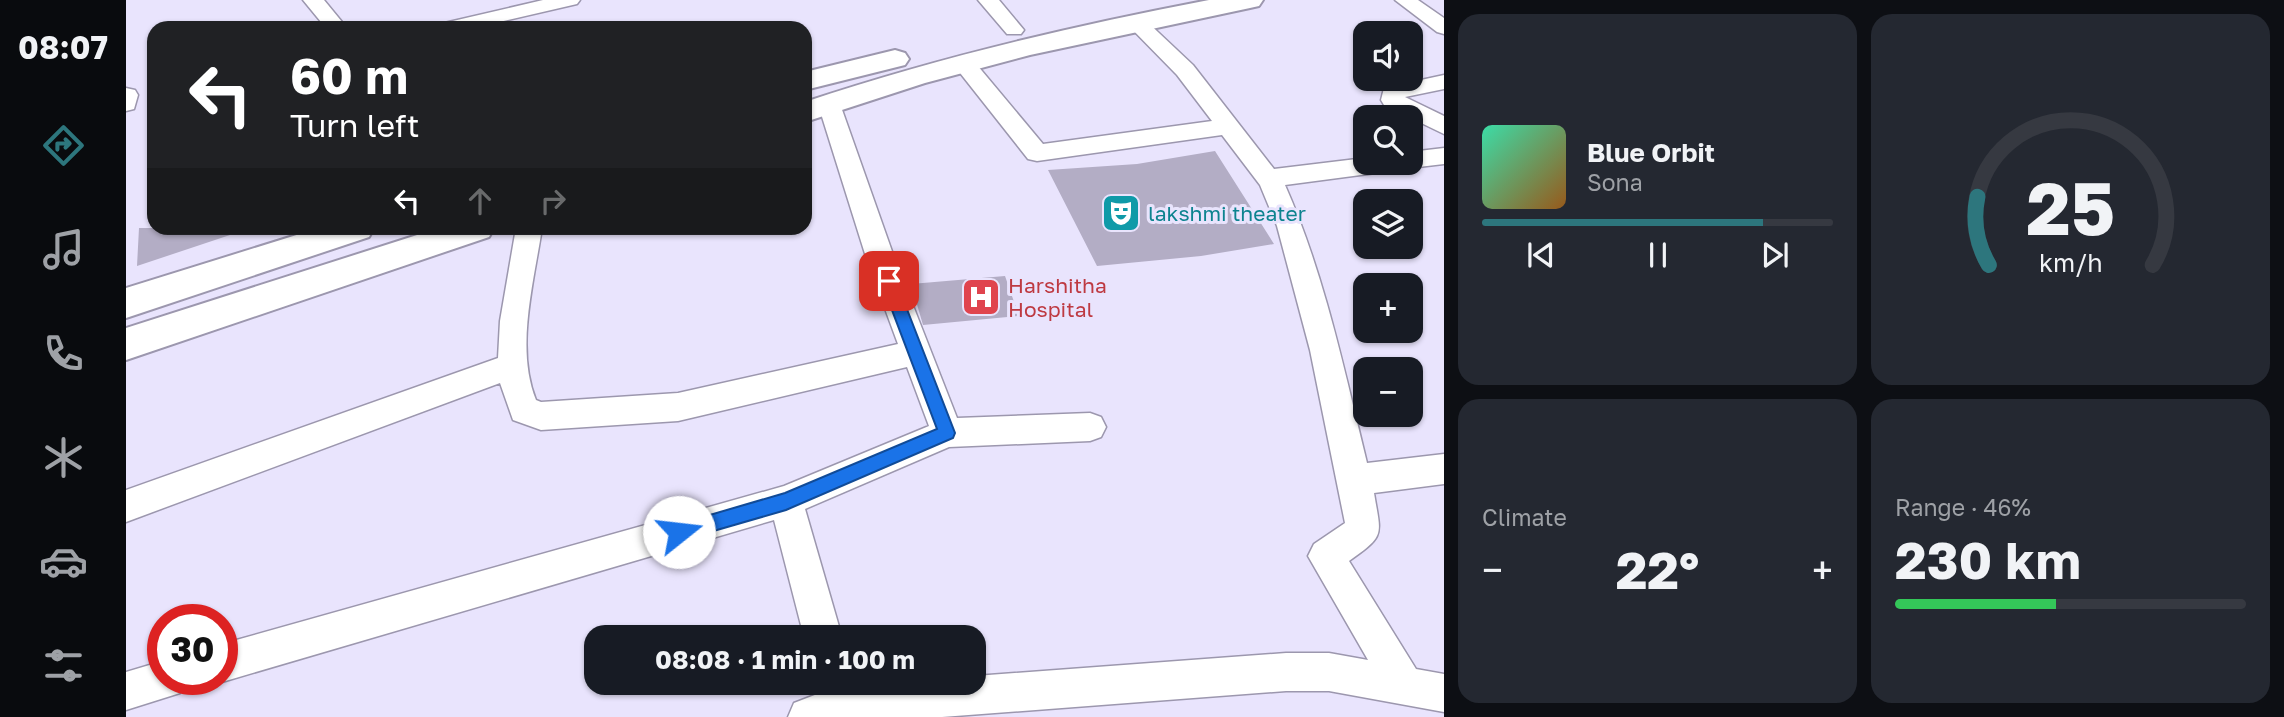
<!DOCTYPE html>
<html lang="en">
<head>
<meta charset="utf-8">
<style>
  body { margin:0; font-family:"Golos Text",sans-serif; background:#242831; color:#f1f3f6; height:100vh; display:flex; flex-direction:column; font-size:26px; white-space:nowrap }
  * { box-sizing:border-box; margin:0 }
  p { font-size:23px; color:#9ea1a6 }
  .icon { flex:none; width:38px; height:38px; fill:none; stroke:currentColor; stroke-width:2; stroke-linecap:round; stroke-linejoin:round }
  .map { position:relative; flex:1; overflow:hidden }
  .panel { display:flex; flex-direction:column; gap:14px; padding:14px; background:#0d0f14; width:840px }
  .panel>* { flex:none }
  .hud { position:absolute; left:21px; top:21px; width:665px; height:214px; border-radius:21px; box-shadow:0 2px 5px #0004; background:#202124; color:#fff; overflow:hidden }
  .buttons { position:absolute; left:1227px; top:21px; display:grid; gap:14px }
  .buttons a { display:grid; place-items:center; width:70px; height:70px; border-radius:14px; background:#171b24; box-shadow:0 2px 5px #0004; font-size:35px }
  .speed { position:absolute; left:21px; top:604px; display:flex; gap:14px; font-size:35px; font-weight:700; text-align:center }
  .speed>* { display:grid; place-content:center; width:91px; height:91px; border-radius:50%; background:#171b24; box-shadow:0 2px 5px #0004; line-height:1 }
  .speed .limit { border:10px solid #d22; background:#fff; color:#111 }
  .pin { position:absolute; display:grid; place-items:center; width:60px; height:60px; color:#fff; margin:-30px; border-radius:14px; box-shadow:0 4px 10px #0006 }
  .me { position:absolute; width:77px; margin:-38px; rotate:74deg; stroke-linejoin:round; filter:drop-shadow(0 0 5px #0008) }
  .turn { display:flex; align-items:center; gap:24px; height:147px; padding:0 28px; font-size:32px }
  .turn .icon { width:91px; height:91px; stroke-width:2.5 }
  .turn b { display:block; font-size:49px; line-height:60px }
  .lanes { display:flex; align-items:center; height:66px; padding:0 28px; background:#0003; justify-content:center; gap:35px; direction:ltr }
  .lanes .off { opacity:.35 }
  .big { font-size:52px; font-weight:700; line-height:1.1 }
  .panel .widget { flex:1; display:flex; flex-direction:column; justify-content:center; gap:10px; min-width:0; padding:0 24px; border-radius:21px; background:#242831 }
  .panel .dial { align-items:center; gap:0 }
  .dial svg { height:182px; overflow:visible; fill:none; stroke:#363941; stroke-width:7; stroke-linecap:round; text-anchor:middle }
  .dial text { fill:#f1f3f6; stroke:none }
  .song { display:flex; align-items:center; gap:21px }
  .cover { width:84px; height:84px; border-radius:10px; background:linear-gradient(135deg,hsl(160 70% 55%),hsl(30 70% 35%)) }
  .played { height:7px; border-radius:4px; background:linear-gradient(90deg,#2d767d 80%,#363941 80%) }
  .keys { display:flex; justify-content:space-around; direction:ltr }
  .heat { display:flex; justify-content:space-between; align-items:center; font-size:38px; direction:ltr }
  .charge { height:10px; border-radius:5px; background:linear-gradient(90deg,#34c759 46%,#363941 0) }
  .panel .tiles { flex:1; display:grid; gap:14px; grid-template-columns:repeat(2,1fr) }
  .trip { position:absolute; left:458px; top:625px; width:402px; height:70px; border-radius:21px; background:#171b24; box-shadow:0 2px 5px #0004; font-weight:700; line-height:70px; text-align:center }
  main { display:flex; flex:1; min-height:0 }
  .dock { display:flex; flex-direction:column; width:126px; justify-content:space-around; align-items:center; background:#090b0e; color:#9ea1a6 }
  .dock .icon { width:49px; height:49px }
  .dock .selected { color:#2d767d }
  .dock b { font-size:32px; color:#f1f3f6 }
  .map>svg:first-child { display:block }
</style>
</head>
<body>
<main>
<nav class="dock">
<b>08:07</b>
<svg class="icon selected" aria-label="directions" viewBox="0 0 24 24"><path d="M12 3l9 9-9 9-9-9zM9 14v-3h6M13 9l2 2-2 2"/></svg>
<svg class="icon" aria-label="music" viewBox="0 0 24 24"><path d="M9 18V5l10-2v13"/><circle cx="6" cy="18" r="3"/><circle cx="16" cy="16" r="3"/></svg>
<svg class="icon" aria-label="phone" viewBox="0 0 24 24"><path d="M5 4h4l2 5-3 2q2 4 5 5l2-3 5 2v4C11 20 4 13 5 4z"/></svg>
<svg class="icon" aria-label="climate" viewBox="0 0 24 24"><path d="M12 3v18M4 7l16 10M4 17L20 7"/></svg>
<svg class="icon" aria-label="car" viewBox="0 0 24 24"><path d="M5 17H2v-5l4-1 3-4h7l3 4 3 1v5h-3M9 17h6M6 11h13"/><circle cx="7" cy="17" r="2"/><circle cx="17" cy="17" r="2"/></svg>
<svg class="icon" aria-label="filters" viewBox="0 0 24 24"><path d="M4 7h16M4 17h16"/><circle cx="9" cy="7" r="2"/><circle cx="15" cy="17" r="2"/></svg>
</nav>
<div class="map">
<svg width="1318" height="717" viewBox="0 0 1318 717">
  <rect width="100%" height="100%" fill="#e9e4fd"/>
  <path fill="#b3adc5" d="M1089,151l59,93 -73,12 -104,10 -49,-96 89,-6z
    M13,228h100v4l-102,34z
    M879,276l14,40 -96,9 -12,-41z"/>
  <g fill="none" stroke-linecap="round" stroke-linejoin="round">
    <defs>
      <path id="minor" d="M177,0h21l23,28h-21z
        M417,0h37l-3,4 -103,24h-37l3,-4z
        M852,0h21l25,30 -3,4h-14z
        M1269,0h23l26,18v16l-7,-2z
        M1009,15l7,2 51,48 81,104 91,-11v5h45v-11l34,-4v16l-34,4 -9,-2 -10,5 -106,14c39,88 59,184 82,278l77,-9v30l-70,9c7,43 12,42 -25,68l67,108 28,5v38l-115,-21h-43l-344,26h-154l6,-14 26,-10 -3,-11h158v-6l311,-23h43l39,7 -60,-104 6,-12 31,-21 -35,-173 -33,-124 -17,-41 -38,-50 -185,26 -9,-2 -75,-95 3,-5h16l71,85 169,-23 -35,-46 -49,-50 -3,-4z
        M1318,75v14l-39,8 39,19v18l-60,-29 -3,-5 3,-12z
        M0,88l9,2 3,5 -4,14 -8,2z
        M703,97l8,2 3,5 54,153 63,161 133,-5 11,4 5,10 -5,10 -11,4 -141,6 -144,62 37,128h-38l-30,-117 -552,162 -7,-3h7v-35l562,-158 145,-60 -22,-59 -229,54 -137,9 -28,-10 -13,-37 -374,139v-32l372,-132 2,-37 16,-93h26c-8,54 -27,120 -6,172l5,2 137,-9 220,-49 -32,-87 -48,-153 3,-5z
        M37,661v18h22l-5,14 -54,17v-38z"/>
      <path id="major" d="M1083,0h54l-4,6 -9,2 -220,47 -105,28 -120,39v-20c132,-44 267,-76 404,-102z
        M769,50l10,3 4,6 -4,6 -100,25v-18z
        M193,228h55l-5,9 -243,81v-30z
        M313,228h55l-5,9 -363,123v-32z"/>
    </defs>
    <use href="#minor" stroke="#9c97ae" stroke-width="3"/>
    <use href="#major" stroke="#9c97ae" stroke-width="4"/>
    <use href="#minor" fill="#fff" fill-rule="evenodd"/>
    <use href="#major" fill="#fff" fill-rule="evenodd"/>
  </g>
  <path fill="#1a73e8" stroke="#114b97" stroke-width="2" d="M763,275l7,6 59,152 -2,5 -167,72 -107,31 -7,-2 -2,-7 2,-6 113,-33 152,-64 -56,-148z"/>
  <defs>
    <symbol id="theatre-square" viewBox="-11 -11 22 22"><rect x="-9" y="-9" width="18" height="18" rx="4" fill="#0f9aa8" stroke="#e9e4fd"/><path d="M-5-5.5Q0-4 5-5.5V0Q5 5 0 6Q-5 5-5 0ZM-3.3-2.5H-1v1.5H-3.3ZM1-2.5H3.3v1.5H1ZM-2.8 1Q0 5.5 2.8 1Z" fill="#fff"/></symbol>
    <symbol id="hospital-square" viewBox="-11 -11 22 22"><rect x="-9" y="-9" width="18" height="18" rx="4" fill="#e0444e" stroke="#e9e4fd"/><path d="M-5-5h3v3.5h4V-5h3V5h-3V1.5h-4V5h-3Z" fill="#fff"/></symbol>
  </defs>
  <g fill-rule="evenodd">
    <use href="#theatre-square" x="973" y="191" width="44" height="44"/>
    <use href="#hospital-square" x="833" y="275" width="44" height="44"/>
  </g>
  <g text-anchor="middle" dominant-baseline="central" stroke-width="6" stroke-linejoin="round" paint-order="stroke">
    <g font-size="21" fill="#0d838f" stroke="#e9e4fd" text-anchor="start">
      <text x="1022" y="213">lakshmi theater</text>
    </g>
    <g font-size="21" fill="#be3a42" stroke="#e9e4fd" text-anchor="start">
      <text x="882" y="285">Harshitha<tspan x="882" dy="24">Hospital</tspan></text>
    </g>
  </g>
</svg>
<div class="buttons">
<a><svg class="icon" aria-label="sound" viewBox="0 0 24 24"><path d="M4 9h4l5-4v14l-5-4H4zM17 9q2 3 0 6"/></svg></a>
<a><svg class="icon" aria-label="search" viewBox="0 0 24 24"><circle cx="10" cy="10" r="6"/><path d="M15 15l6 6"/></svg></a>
<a><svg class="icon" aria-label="layers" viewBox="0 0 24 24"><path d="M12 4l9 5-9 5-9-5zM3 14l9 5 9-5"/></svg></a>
<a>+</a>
<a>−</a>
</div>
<div class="speed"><div class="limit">30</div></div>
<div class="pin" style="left:763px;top:281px;background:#d93025"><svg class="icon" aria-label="arrive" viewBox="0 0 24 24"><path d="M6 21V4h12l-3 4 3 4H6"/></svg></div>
<svg class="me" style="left:553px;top:532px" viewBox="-20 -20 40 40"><circle r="19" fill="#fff"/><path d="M0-13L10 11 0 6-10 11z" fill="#1a73e8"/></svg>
<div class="trip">08:08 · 1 min · 100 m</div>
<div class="hud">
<div class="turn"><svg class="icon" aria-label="left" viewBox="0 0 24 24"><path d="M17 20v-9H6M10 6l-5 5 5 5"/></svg><div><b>60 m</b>Turn left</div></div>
<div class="lanes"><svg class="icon" aria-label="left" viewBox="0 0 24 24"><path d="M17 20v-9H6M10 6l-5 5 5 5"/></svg><svg class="icon off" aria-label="ahead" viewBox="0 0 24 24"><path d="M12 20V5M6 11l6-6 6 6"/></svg><svg class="icon off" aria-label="right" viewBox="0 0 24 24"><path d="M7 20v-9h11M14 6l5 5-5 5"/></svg></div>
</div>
</div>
<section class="panel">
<div class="tiles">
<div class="widget">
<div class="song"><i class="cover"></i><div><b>Blue Orbit</b><p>Sona</p></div></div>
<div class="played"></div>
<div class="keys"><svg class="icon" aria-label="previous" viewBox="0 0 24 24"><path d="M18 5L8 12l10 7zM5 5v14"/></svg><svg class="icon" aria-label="pause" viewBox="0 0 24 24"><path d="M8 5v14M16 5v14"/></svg><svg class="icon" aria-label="next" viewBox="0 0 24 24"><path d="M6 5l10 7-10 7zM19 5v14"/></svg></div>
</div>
<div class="widget dial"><svg viewBox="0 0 100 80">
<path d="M14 69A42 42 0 1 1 86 69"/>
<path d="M14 69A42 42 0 0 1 9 39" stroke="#2d767d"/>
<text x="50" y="56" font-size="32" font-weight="700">25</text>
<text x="50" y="72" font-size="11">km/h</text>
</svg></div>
<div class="widget"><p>Climate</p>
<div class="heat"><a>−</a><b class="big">22°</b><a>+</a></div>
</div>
<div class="widget"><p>Range · 46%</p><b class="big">230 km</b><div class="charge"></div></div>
</div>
</section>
</main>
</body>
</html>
